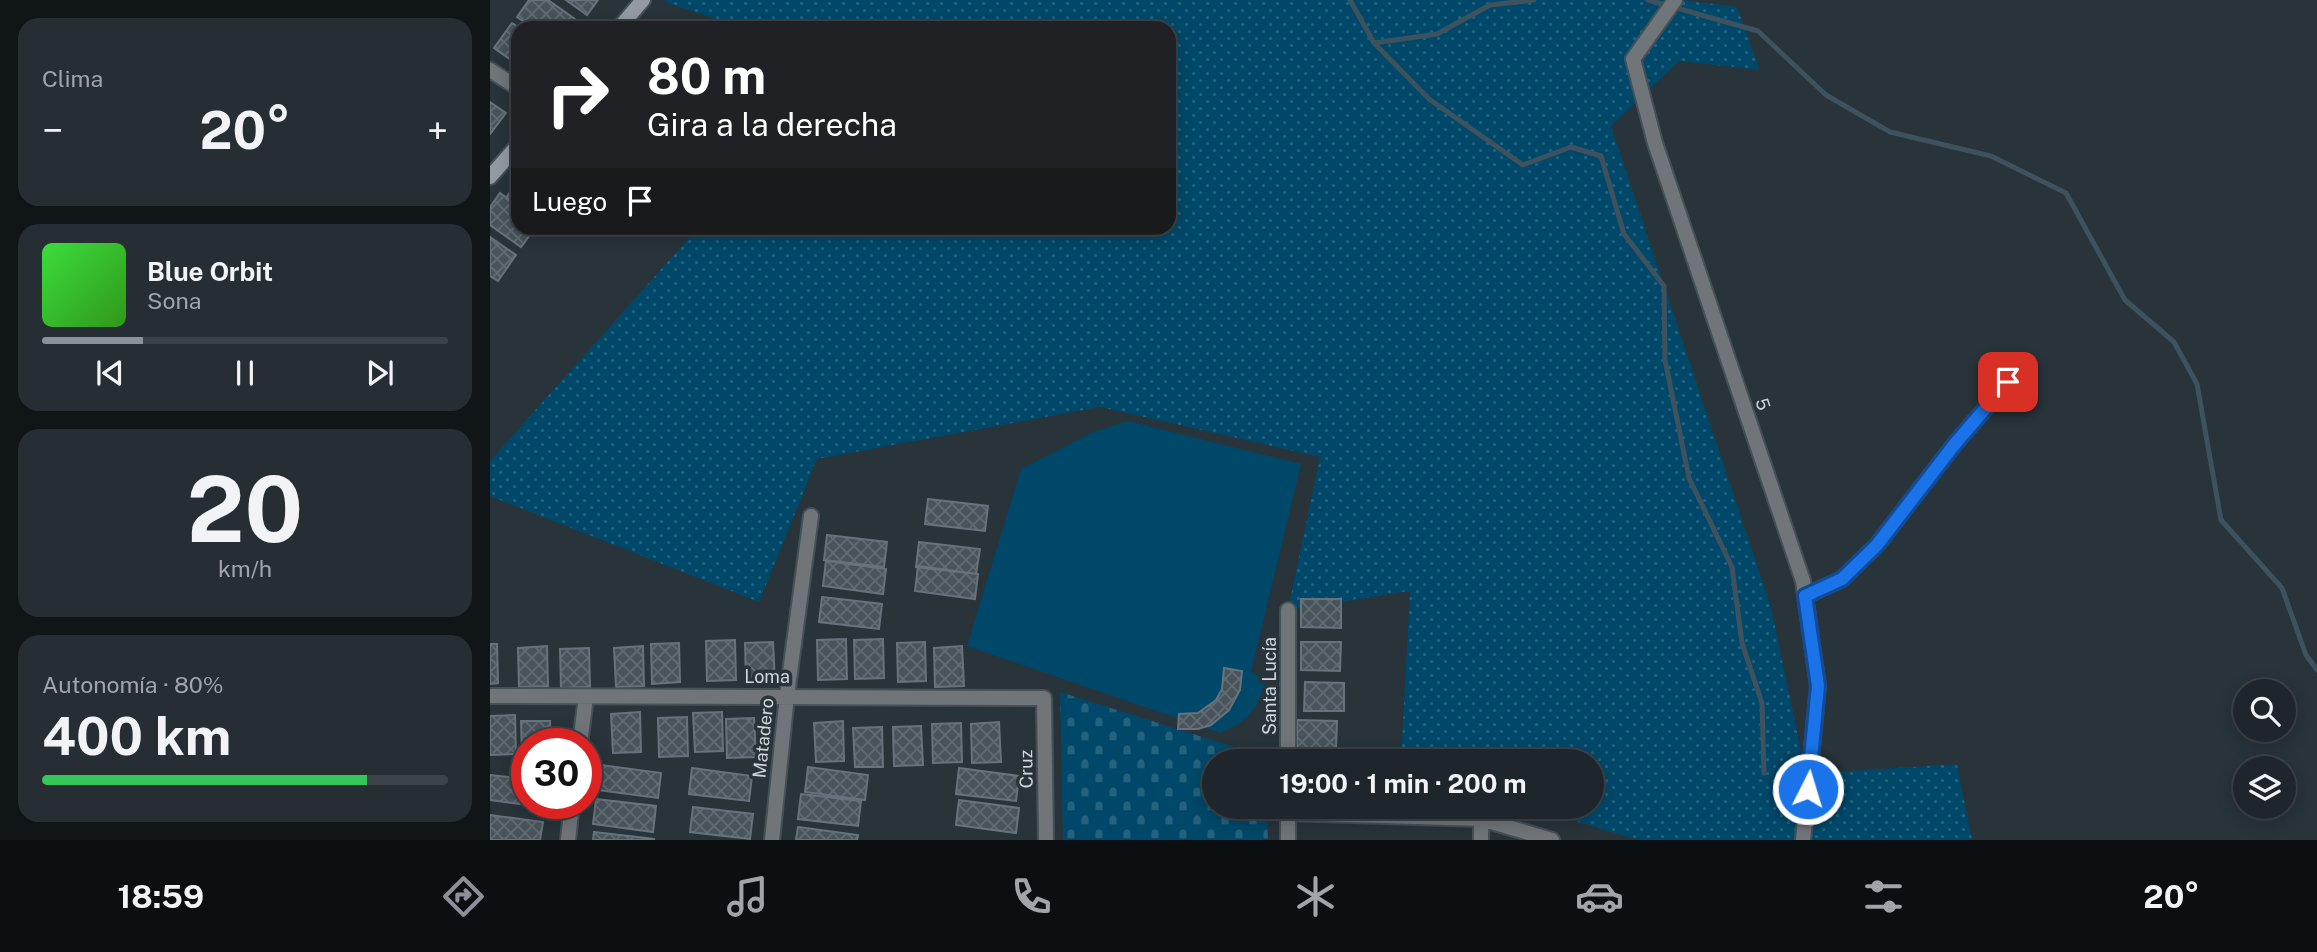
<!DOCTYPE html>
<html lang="es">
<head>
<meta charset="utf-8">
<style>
  body { margin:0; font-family:"Public Sans",sans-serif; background:#262e34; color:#f1f3f6; height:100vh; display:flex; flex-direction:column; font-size:26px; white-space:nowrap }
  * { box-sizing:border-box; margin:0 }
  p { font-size:23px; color:#a1a5a9 }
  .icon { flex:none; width:38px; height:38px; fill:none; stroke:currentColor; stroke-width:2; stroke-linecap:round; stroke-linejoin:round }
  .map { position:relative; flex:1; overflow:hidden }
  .panel { display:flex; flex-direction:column; gap:18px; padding:18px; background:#101518; width:490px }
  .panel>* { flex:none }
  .hud { position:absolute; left:21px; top:21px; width:665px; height:214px; border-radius:21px; box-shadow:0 4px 18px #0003,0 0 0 2px #3c4348; background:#202124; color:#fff; overflow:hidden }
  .controls { position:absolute; left:1743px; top:679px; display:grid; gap:14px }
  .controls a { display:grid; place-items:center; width:63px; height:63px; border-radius:50%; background:#1e262c; box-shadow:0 4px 18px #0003,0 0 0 2px #3c4348; font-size:35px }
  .speed { position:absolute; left:21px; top:728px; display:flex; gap:14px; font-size:35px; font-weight:700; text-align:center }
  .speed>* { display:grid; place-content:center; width:91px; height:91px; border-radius:50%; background:#1e262c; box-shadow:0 4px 18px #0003,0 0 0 2px #3c4348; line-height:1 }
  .speed .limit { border:10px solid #d22; background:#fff; color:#111 }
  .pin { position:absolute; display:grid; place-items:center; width:60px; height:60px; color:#fff; margin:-30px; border-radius:14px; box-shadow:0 4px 10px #0006 }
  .me { position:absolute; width:77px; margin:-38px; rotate:5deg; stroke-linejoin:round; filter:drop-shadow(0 0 5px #0008) }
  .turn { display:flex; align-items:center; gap:24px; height:147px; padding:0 21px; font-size:32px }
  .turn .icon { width:91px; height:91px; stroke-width:2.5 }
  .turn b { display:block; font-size:49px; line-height:60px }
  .then { display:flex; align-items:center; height:66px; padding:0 21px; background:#0003; gap:14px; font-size:26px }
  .big { font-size:52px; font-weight:700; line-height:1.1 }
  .panel .widget { flex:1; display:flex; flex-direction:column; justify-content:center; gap:10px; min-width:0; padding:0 24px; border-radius:21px; background:#262e34 }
  .panel .dial { align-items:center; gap:0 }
  .dial b { font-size:91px; line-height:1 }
  .song { display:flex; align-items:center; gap:21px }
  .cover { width:84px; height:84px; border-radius:10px; background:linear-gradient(135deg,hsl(120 70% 55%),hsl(110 70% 35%)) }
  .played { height:7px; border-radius:4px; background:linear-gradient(90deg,#8c9099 25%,#3c4348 25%) }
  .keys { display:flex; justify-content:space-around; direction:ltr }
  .heat { display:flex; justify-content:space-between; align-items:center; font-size:38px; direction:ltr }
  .charge { height:10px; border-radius:5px; background:linear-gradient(90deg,#34c759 80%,#3c4348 0) }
  .trip { position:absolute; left:712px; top:749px; width:402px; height:70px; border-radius:35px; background:#1e262c; box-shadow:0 4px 18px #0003,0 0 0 2px #3c4348; font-weight:700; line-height:70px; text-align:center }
  .dock { display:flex; height:112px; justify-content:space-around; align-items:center; background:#0c0f12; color:#a1a5a9 }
  .dock .icon { width:49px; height:49px }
  .dock .selected { color:#8c9099 }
  .dock b { font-size:32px; color:#f1f3f6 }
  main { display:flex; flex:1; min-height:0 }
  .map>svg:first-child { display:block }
</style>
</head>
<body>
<main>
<section class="panel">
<div class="widget"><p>Clima</p>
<div class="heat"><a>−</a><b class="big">20°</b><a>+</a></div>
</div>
<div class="widget">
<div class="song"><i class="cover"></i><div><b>Blue Orbit</b><p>Sona</p></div></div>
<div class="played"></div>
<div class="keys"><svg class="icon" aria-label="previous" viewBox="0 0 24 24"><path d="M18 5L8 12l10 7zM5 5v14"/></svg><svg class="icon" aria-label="pause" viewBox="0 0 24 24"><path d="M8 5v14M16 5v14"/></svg><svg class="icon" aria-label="next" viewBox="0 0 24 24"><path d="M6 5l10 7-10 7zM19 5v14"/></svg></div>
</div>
<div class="widget dial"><b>20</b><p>km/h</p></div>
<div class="widget"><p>Autonomía · 80%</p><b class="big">400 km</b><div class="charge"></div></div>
</section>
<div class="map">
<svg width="1827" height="840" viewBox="0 0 1827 840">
  <defs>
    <pattern id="grass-dots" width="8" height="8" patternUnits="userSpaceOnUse" patternTransform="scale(1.75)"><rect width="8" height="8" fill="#004869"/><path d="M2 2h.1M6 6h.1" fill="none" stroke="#24627e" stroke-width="1.8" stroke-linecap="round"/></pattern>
    <pattern id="cemetery-stones" width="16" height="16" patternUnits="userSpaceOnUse" patternTransform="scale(1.75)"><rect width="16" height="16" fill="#004869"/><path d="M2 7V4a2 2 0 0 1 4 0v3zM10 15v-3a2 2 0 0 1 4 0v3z" fill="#24627e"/></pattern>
    <pattern id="building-cross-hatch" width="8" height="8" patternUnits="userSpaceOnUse" patternTransform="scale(1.75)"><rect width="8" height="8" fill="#48535b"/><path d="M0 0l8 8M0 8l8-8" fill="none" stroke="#616b72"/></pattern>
  </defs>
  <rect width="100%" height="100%" fill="#28333a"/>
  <path fill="url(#grass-dots)" d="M176,0h1018l53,7 23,63 -81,-9 -68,65 160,481 35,167 151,-10 15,76h-334l-76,-23 -81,2 -29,-12h140v-46h-191l9,-170 -122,19 32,-153 -220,-50 -283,52 -58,143 -269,-106v-35l208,-233h471v-200h-425l-80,-26z"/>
  <path fill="url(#cemetery-stones)" d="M570,692l206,65v4h-52v46h53l1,33h-205z"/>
  <path fill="#004869" d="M638,421l173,43 -50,208 16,8c-13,32 -15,39 -47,53l-253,-87 54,-177 70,-36z"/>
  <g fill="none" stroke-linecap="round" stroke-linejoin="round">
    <path stroke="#3e525e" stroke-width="5" d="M860,0l24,43 55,56 94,66 48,-18 30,9 23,78 40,52 1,74 24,118 43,89 10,76 20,60 2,70
      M1158,0l110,31 68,64 64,37 101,24 75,37 59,107 49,42 23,42 24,136 61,68 24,67 11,15
      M884,43l63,-9 53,-29 44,-5"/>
  </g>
  <path fill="url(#building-cross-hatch)" stroke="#67737c" stroke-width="2" d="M39,0h19l27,19 -6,9h-36l-16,-11z
    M76,0h32l-11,15z
    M22,23l8,5 -2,37 -24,-17z
    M0,102l16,11 -16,21z
    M28,181v26l-12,-9z
    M10,193l18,13v22h17l-14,19 -31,-22v-18z
    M0,237l26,18 -18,26 -8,-5z
    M438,499l60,7 -3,25 -60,-7z
    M337,535l60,7 -3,25 -60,-7z
    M429,542l61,7 -4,25 -60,-7z
    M336,561l60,8 -3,25 -60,-8z
    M428,566l60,8 -3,25 -60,-8z
    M332,597l60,7 -3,25 -60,-7z
    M811,599h40v29l-40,-1z
    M356,639l1,40 -29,1 -1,-40z
    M393,639l1,39 -29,1 -1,-39z
    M245,640l1,40 -29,1 -1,-40z
    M283,642l2,39 -29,2 -1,-40z
    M435,642l1,39 -28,1 -1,-39z
    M811,642h40l-1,29 -39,-1z
    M189,643l1,39 -28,2 -1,-40z
    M0,644h7l1,39 -8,1z
    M57,646l1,40 -29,1 -1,-39z
    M153,646l1,40 -28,1 -2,-39z
    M472,646l2,40 -29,1 -1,-39z
    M99,648l1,39 -29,1 -1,-39z
    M734,668l18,3 -2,19 -11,20 -18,15 -13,4h-20l1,-15 19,-1 18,-13 6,-11z
    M815,682l39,1v28h-40z
    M150,712l1,40 -28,1 -2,-39z
    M232,712l1,39 -28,1 -2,-39z
    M25,715l1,39 -26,1v-39z
    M197,717l1,39 -29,1 -1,-39z
    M264,718l2,39 -29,1 -1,-39z
    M807,720l40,1 -1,28h-39z
    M31,721h29l1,23h-24v17h-5z
    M353,721l1,40 -28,1 -2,-39z
    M509,722l2,40 -29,1 -1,-39z
    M471,723l1,39 -29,1 -1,-39z
    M431,726l2,39 -29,1 -1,-39z
    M392,727l1,40h-28l-2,-39z
    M111,765l60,8 -3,25 -61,-8z
    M318,767l60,8 -3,25 -60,-8z
    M202,768l60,8 -3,25 -60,-7z
    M469,768l60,8 -3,25 -60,-7z
    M0,775l37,4v24h17l-1,4 -53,-7z
    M311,794l60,7 -3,25 -60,-7z
    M106,799l60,7 -3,26 -60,-8z
    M469,800l60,8 -3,25 -60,-8z
    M203,807l60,7 -3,25 -60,-7z
    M0,815l53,7 -3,18h-50z
    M308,827l60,8 -1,5h-61z
    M104,832l60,7v1h-61z"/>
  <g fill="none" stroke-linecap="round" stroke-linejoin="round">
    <defs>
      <path id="street" d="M1185,0l-42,59 22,84 148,438 15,105 -15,154
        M0,70l28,18
        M1315,596l37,-17 35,-34 77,-100 54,-63
        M798,610v151
        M0,696l554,2 2,142
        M90,744l6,-47
        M798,807v33
        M798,813l193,6 71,21
        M78,840l4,-37
        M282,840l15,-145 24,-179
        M991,840v-21"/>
      <path id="secondary" d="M129,28l24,-28
        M0,177l28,-32"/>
    </defs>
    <use href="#street" stroke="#465057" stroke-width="18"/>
    <use href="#secondary" stroke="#465057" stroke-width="18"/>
    <use href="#street" stroke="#707579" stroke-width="14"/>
    <use href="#secondary" stroke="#939ba1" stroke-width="14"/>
  </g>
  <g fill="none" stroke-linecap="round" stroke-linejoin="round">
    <defs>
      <path id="route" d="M1318,789l10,-103 -13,-90 37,-17 35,-34 77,-100 54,-63"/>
    </defs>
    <use href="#route" stroke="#114b97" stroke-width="18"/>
    <use href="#route" stroke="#1a73e8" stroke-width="12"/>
  </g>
  <g text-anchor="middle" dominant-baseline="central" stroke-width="7" stroke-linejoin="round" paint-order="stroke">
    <g font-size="18" fill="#d0d6db" stroke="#28333a">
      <text transform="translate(1273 404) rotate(71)">5</text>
      <text x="277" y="676">Loma</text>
      <text transform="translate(779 686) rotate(-90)">Santa Lucía</text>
      <text transform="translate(273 738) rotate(-84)">Matadero</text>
      <text transform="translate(536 769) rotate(-91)">Cruz</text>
    </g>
  </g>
</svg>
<div class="controls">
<a><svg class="icon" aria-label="search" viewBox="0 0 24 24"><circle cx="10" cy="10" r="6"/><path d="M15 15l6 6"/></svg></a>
<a><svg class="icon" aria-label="layers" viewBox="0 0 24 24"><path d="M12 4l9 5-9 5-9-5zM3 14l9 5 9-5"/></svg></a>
</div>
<div class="speed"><div class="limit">30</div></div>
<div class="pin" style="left:1518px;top:382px;background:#d93025"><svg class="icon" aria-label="arrive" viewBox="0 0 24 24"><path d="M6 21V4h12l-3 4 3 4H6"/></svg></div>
<svg class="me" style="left:1318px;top:789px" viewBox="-20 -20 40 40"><circle r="17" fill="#1a73e8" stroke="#fff" stroke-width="3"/><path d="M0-11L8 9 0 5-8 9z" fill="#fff"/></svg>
<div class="trip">19:00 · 1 min · 200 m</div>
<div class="hud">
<div class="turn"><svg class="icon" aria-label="right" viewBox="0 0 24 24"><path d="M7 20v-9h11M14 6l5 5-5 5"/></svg><div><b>80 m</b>Gira a la derecha</div></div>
<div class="then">Luego<svg class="icon" aria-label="arrive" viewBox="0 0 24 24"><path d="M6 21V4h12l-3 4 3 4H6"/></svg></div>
</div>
</div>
</main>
<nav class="dock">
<b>18:59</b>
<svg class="icon selected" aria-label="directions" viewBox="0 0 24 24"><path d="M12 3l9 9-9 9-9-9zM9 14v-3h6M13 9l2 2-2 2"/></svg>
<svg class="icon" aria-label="music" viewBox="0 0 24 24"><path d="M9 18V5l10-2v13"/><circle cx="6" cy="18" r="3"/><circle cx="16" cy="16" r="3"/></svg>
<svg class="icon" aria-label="phone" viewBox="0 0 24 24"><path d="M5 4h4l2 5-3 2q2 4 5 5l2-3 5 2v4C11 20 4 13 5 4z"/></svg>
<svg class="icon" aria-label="climate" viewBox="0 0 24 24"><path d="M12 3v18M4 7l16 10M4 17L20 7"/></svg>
<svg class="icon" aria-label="car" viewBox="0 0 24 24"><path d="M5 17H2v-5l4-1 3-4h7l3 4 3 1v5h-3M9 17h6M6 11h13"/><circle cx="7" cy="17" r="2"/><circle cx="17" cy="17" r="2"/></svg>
<svg class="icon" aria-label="filters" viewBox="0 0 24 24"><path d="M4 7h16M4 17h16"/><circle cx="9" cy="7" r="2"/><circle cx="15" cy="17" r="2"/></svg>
<b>20°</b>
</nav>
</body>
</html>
